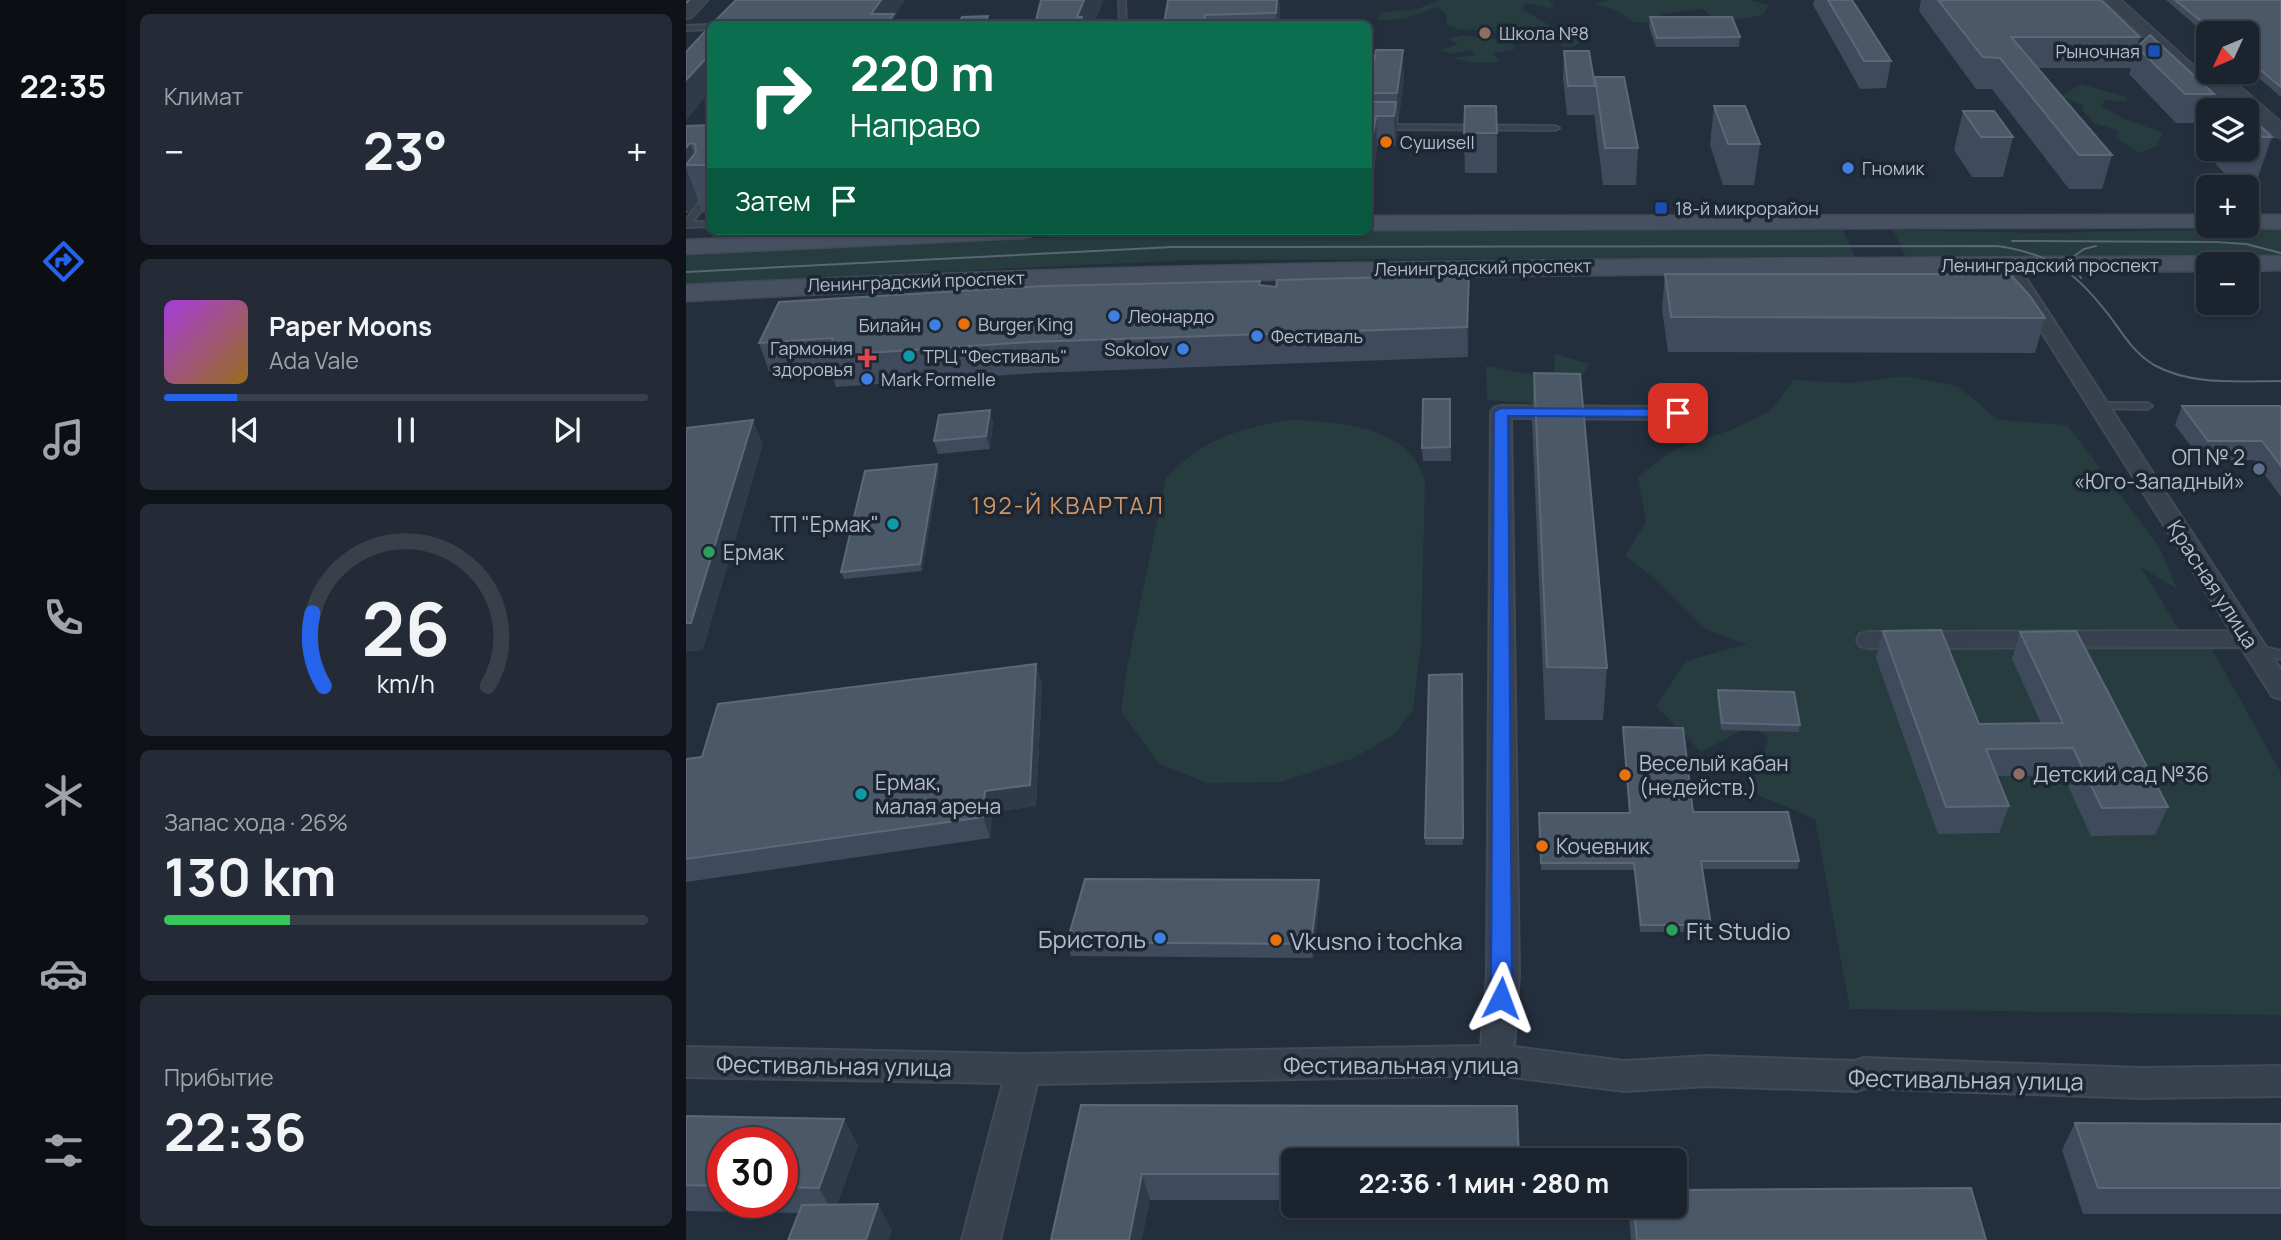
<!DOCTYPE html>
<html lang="ru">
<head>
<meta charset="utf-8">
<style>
  body { margin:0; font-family:Manrope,sans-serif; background:#242b36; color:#f1f3f6; height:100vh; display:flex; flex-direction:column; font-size:26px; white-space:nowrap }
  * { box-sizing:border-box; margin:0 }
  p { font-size:23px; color:#a0a4aa }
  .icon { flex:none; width:38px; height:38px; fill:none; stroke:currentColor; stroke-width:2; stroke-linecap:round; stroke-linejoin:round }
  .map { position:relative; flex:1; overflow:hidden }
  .drawer { display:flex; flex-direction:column; gap:14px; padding:14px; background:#0f1319; width:560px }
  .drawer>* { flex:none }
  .hud { position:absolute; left:21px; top:21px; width:665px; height:214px; border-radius:10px; box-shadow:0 2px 5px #0004,0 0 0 2px #39404a; background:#0b6e4f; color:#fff; overflow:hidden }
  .needle { width:46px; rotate:226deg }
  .fabs { position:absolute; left:1510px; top:21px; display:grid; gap:14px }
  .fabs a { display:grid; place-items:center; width:63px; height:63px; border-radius:10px; background:#1b232e; box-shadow:0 2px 5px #0004,0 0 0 2px #39404a; font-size:35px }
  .speed { position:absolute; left:21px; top:1127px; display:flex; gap:14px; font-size:35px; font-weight:700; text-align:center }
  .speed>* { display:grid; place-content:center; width:91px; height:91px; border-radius:50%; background:#1b232e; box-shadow:0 2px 5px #0004,0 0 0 2px #39404a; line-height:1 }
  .speed .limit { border:10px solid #d22; background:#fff; color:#111 }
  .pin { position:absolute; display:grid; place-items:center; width:60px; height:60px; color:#fff; margin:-30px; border-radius:14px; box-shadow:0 4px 10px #0006 }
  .me { position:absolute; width:77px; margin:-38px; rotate:3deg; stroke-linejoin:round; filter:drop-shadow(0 0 5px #0008) }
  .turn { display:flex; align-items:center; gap:24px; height:147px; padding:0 28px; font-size:32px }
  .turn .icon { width:91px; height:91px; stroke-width:2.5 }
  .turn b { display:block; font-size:49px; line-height:60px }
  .then { display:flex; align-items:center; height:66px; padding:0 28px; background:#0003; gap:14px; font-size:26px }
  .big { font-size:52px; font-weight:700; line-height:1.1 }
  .drawer .card { flex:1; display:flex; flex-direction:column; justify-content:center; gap:10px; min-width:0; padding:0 24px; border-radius:10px; background:#242b36 }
  .drawer .dial { align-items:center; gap:0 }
  .dial svg { height:182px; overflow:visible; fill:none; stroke:#39404a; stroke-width:7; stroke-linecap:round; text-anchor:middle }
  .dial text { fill:#f1f3f6; stroke:none }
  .song { display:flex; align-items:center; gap:21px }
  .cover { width:84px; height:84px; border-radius:10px; background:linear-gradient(135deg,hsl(280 70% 55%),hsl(40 70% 35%)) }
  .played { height:7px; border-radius:4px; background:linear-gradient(90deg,#2563eb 15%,#39404a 15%) }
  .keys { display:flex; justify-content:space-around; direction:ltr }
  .heat { display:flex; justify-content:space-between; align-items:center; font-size:38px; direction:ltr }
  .charge { height:10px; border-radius:5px; background:linear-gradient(90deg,#34c759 26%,#39404a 0) }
  .trip { position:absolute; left:595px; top:1148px; width:406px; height:70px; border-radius:10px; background:#1b232e; box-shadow:0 2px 5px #0004,0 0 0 2px #39404a; font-weight:700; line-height:70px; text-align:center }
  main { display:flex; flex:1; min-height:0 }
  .menu { display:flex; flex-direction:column; width:126px; justify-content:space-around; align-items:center; background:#0b0e12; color:#a0a4aa }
  .menu .icon { width:49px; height:49px }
  .menu .on { color:#2563eb }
  .menu b { font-size:32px; color:#f1f3f6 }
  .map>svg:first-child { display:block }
</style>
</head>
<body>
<main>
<nav class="menu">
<b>22:35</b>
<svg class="icon on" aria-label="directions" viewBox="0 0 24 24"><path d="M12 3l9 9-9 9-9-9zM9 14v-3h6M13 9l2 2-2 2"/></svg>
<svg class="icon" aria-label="music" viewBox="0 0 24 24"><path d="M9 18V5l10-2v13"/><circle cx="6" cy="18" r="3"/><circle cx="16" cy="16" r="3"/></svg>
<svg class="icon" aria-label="phone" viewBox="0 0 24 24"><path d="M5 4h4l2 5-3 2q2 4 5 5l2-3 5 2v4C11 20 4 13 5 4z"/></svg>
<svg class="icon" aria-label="climate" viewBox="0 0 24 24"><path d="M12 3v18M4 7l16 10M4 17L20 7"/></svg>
<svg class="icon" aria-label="car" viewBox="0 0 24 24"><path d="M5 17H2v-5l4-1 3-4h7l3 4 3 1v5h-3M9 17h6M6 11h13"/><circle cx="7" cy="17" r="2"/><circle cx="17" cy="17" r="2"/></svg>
<svg class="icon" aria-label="filters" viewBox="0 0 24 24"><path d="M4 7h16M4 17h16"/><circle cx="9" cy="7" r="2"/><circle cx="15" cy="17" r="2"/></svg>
</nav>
<section class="drawer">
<div class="card"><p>Климат</p>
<div class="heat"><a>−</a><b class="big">23°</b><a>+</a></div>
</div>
<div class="card">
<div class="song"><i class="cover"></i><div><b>Paper Moons</b><p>Ada Vale</p></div></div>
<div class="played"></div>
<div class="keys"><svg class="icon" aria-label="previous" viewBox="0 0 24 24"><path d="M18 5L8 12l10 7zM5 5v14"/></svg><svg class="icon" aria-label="pause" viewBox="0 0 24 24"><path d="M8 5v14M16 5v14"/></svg><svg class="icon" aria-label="next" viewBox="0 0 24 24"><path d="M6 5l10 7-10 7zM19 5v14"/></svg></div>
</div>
<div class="card dial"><svg viewBox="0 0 100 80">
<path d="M14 69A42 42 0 1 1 86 69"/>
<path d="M14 69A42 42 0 0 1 9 37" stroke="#2563eb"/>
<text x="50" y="56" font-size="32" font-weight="700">26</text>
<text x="50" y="72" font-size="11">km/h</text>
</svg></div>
<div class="card"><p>Запас хода · 26%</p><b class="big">130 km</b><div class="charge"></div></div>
<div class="card"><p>Прибытие</p><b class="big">22:36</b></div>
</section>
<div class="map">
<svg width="1595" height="1240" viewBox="0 0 1595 1240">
  <rect width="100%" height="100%" fill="#242f3e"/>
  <path fill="#263c3f" d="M754,0h108l7,6 -5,2 -24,-5 -4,6 39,23 31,6 -22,10 -24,-8 -4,-6 -84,-5 -11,-4 -1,-11 -9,-7 -33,12 -27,1 5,-8 35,-3z
    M923,0h140l20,5 -6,10 -22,4 -31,-3 -6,-7 -38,4 -20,10 -13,-1 -17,-12 -21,-6z
    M777,35l48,6 4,8 -22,4 7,9 -23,1 -25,-5 24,-3 -6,-5 -19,4 -10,-4 17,-6 -11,-5z
    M1394,84l47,13v5l-23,-2 -2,6 20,12 41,15 -6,13 -19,7 -22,-16 3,-6 -25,-8 -12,-13 1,-5 -21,-8z
    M1595,228v28l-373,5 -15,-31 151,3z
    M1156,229l14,29 -664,2 -506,24v-31l516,-22z
    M869,354l34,10 -22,41 -80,-5 -1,-34 49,9 19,-1z
    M1219,376l53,10 40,34 69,5 92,121 18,43 -36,-22 47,78h22l71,128v242l-431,-6 -35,-190 -57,-24 -5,-16 16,-42 -19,-11 -49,26 -45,-46 30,-45 61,-17 -40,-14 -47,-47 -35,-27 21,-34 -8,-45 35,-27 55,-19 41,-19 25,-32 55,3z
    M602,420c39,1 103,4 127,40 4,6 7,14 10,20l-4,164 -8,66 -17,23 -42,25 -73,24 -74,1 -48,-19 -38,-53 6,-43 39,-190c37,-39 70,-49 122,-58z"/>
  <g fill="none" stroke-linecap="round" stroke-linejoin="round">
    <defs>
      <path id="service" d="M433,0h6l1,24h-6z
        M24,25v4l-24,1v-4z
        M682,125l187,1 4,2 -4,2 -187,-1z
        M21,192h3v7l-18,23h18v4l-24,1v-7z
        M1413,403h48l5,3 -5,3 -52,-1v-4z
        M1569,645l26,6v8l-30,-7 -2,-3 2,-3z"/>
      <path id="minor" d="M1323,261l9,5 263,404v29l-9,-3 -31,-49 -372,1 -9,-2 -3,-6 3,-6 9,-2 362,-1 -231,-365z
        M815,406l178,1 7,2 3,4 -3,4 -7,2 -168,-1 8,557 -5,72 110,14 84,-5 147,5 8,-3 277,10 141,-2v30l-141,2 -275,-10 -8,3 -149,-5 -84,5 -128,-16 -459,9 -37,156h-38l41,-157 -317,-6v-30l338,7 457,-8 6,-71 4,-563 3,-4z"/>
      <path id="tertiary" d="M5,0h17l-16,17 -6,2v-14z
        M1418,0h17l122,110h-19z
        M1538,77l6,1 51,44v16l-7,-2 -56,-50 -3,-4z"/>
      <path id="secondary" d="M1522,215v11l8,1 -848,3v-14z
        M1561,215h34v14l-42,-2 8,-1z
        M187,231h163l-4,5 -8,2 -338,16v-14z
        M1595,256v14l-34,1v-7h-39v7c-507,3 -1015,2 -1522,30v-16c531,-28 1063,-26 1595,-29z"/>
    </defs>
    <use href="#service" stroke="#414a57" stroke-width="4"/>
    <use href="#minor" stroke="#414a57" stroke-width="4"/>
    <use href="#tertiary" stroke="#414a57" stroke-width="3"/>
    <use href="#secondary" stroke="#414a57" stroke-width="3"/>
    <use href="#service" fill="#38414e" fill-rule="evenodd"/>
    <use href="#minor" fill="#38414e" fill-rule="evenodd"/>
    <use href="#tertiary" fill="#38414e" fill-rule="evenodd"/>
    <use href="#secondary" fill="#465061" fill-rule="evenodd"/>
    <path stroke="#5a6575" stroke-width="2" d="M0,3l3,-3
      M1326,241l205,1 29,2 35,9
      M0,272l487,-25 824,-1c58,8 83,30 117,76 12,17 22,32 40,43 38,21 86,16 127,16
      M1395,278l-8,-13 1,-9 10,-7 12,-3"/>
  </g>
  <path fill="#3f4b5c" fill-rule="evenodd" d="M50,0h169l-11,16 3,8h-185z
    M482,0h111l1,14 -1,10h-115z
    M1128,0h38l39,61 -5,27 -26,1 -47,-84z
    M1235,0h180l39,37 -3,10 77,47 -10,29h-28l-47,-49 2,-6h-94l75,87 -10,34h-33l-77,-100h-16l-57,-78z
    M1480,0h115v97l-34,-29v-35h-39v3z
    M964,17l90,20 -1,10h-83l-7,-20z
    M878,51l31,34v-8l43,71 -2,37h-33l-9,-72v2h-27l-4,-37z
    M682,74l36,4 -6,45h-2l1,9 -2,14h-18l-4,33h-5z
    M1028,106l46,38 -6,41h-31l-13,-40z
    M1277,111l50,26 -10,40h-31l-18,-27z
    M1561,114l25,23 -14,40h-30l-26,-27 6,-21v20h39z
    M24,125v87l-7,1 -5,-13 -10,13h-2v-87z
    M778,133h33v40h-32z
    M979,274l380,44 -10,35 -367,-1 -6,-43z
    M783,275l-1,82 -431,16 -201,14 -5,-17 -61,4 -11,-31 501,-62v4l16,2z
    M848,373l73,295 -4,52h-58l-13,-299z
    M764,399l1,62h-28l-1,-13z
    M1496,406h99v91l-27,-37h-53l-26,-35z
    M304,410l3,13 -3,26 -52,5 -4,-13z
    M251,464l2,7 -17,100 -78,8 -3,-7z
    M1197,631l96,93 62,-1 -29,-64 8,-27 148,175 -13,28 -64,1 -28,-61 -66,1 12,30 -10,27 -61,1 -62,-176z
    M350,664l6,21 -6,121 -44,6 -2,26 -304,44v-123l16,-2z
    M776,674l1,171h-38v-7z
    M1032,690l82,35 -1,7 -78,-2 -4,-33z
    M937,727l70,85 106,49 -1,8h-95l8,56 -1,7h-70l-6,-62h-93l-2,-57h90l-6,-79z
    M633,880l1,14 -7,64 -242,-2 -4,-14z
    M395,1105l212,55v40h-143z
    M0,1116l158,3 14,27 -21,59 55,25 -94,-17 -112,-2zM37,1143h59v59h-59z
    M1389,1123l206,1v90h-198l-21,-64z
    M945,1206h44l311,34h-355l-2,-24z"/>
  <path fill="#2f3b4b" d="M195,0h24l-11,16 3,8h-23l-3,-10z
    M398,0h20l-10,24h-16l-1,-7z
    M591,0h2l1,14 -1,10h-2l-1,-11z
    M302,16l2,8h-6z
    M717,50l1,28 -6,45 -1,-30z
    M24,54v38l-24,28v-40z
    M710,102l1,30 -2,14 -1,-30z
    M690,116l1,30 -4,33 -2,-31z
    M4,143l8,22h-12v-17z
    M0,168l12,32 -10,13 -2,-4z
    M783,275v30l-1,52 -1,-30z
    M304,410l3,13 -3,26 -4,-13z
    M67,420l10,25 -60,205 -17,2v-29z
    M251,464l2,7 -17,100 -2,-7z
    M350,664l6,21 -6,121 -44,6 -2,26 -7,-21 2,-26z
    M633,880l1,14 -7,64 -2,-14z
    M158,1119l14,27 -24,68 -15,-26z
    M456,1174l8,26 -8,40h-13z
    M192,1204l14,26 -3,10h-23z"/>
  <path fill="#4b5868" stroke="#5c6777" stroke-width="2" d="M50,0h145l-10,14h23l-8,10h-25l1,-1 -52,1h-98z
    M355,0h43l-7,17h5l-2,7h-45z
    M482,0h109l-1,13 -71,2 -1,9h-40z
    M1142,0h24l39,61h-27z
    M1252,0h163l39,37h-129l101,118h-33l-79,-97 -17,-1z
    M1489,0h106v87l-34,-28v-26h-31z
    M302,16l-4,8h-26l4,-7z
    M964,17h82l8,20 -83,1z
    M24,26v28l-24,26v-28z
    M1464,35l64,59h-29l-48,-47z
    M690,50h27l-6,43h-29v-19h4z
    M878,51h25l6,35h-27z
    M909,77h29l14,71h-33z
    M682,102h28l-2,14h-18l-5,32h-3z
    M779,106h31l1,27h-33z
    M1028,106h31l15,38h-32z
    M1277,111h31l19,26h-32z
    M1561,114l25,23h-25z
    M24,125v40h-24l10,-13 -1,-8 -5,-1 -4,5v-22z
    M979,274h345l20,22 15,22 -374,-1z
    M783,275l-2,52 -437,15 -204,14 7,-18 -74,5 20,-41 264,-16 217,-5 -1,4 17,2 1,-7z
    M848,373l46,1 27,294 -60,-1z
    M737,399h27v48l-28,1z
    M1496,406h99v60l-19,-25h-54z
    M304,410l-4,26 -52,5 5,-26z
    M67,420l-62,203h-5v-195z
    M251,464l-17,100 -79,8 24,-101z
    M1255,630l38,94 84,-1 -43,-91 56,-1 92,176 -66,1 -29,-60 -87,1 23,57 -63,1 -63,-176z
    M350,664l-6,121 -45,6 -2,26 -297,42v-100l16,-2 16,-53z
    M776,674l1,164h-38l4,-163z
    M1032,690l76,2 6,33 -78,-2z
    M937,727l60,1 10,84h95l11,49h-98l10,64h-70l-7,-62h-93l-2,-50h91z
    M399,879l234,1 -8,64 -244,-2z
    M395,1105l436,1 2,54h-226v14h-151l-13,66h-78z
    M0,1116l158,3 -25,69 -37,-1v-44h-59v43l-37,-1z
    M1389,1123l206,1v64h-183z
    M1285,1188l15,52h-349l-3,-34h41v-16z
    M192,1204l-12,36h-78l14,-35z"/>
  <path fill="#2563eb" stroke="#184099" stroke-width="2" d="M815,408l177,1 7,4 -7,4 -170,-1 4,582 -3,6 -8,3 -7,-3 -3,-6 3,-586z"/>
  <g fill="#8d6e63" stroke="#1d2633" stroke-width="2.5">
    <circle cx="799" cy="33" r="7"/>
    <circle cx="1333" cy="774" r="7"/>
  </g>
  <g fill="#1a4fb4" stroke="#1d2633" stroke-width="2.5">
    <rect x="1461" y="44" width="14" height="14" rx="3.5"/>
    <rect x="968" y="201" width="14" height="14" rx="3.5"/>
  </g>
  <g fill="#e8710a" stroke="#1d2633" stroke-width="2.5">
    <circle cx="700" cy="142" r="7"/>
    <circle cx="278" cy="324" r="7"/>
    <circle cx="939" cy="775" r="7"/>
    <circle cx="856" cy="846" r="7"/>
    <circle cx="590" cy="940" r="7"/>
  </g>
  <g fill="#3f7fe0" stroke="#1d2633" stroke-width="2.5">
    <circle cx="1162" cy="168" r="7"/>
    <circle cx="428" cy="316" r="7"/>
    <circle cx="249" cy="325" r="7"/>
    <circle cx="571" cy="336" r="7"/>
    <circle cx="497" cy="349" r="7"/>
    <circle cx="181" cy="379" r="7"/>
    <circle cx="474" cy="938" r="7"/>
  </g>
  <g fill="#0f9aa8" stroke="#1d2633" stroke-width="2.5">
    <circle cx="223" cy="356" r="7"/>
    <circle cx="207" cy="524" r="7"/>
    <circle cx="175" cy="794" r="7"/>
  </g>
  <path fill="#e0444e" stroke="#1d2633" stroke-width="2.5" d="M177.5 347.5h7v7h7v7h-7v7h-7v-7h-7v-7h7z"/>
  <circle fill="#5c6f8a" stroke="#1d2633" stroke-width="2.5" cx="1573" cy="469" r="7"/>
  <g fill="#2e9e5b" stroke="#1d2633" stroke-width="2.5">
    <circle cx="23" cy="552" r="7"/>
    <circle cx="986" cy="930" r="7"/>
  </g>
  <g text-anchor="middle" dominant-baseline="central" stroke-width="7" stroke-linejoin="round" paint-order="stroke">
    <g font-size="18" fill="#b4bcc9" stroke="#1d2633" text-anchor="start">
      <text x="813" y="33">Школа №8</text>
      <text x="1454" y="51" text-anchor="end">Рыночная</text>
      <text x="714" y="142">Сушиsell</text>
      <text x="1176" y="168">Гномик</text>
      <text x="989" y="208">18-й микрорайон</text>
      <text x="442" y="316">Леонардо</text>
      <text x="292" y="324">Burger King</text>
      <text x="235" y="325" text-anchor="end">Билайн</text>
      <text x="585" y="336">Фестиваль</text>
      <text x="167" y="348" text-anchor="end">Гармония<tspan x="167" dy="21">здоровья</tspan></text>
      <text x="483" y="349" text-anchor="end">Sokolov</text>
      <text x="237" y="356">ТРЦ "Фестиваль"</text>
      <text x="195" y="379">Mark Formelle</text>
    </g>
    <g font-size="18" fill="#b4bcc9" stroke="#1d2633">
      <text x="1364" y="265">Ленинградский проспект</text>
      <text transform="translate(797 267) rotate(-1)">Ленинградский проспект</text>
      <text transform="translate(230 281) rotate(-2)">Ленинградский проспект</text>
    </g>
    <g font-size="21" fill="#b4bcc9" stroke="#1d2633" text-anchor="start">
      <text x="1559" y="457" text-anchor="end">ОП № 2<tspan x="1559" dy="24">«Юго-Западный»</tspan></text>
      <text x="193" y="524" text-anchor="end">ТП "Ермак"</text>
      <text x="37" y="552">Ермак</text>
      <text x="953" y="763">Веселый кабан<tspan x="953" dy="24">(недейств.)</tspan></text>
      <text x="1347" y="774">Детский сад №36</text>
      <text x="189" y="782">Ермак,<tspan x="189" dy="24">малая арена</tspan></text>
      <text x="870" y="846">Кочевник</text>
    </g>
    <g font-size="21" fill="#b4bcc9" stroke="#1d2633">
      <text transform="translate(1527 584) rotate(57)">Красная улица</text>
    </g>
    <g font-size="23" letter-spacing="2" fill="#d59563" stroke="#1d2633">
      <text x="382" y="505">192-Й КВАРТАЛ</text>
    </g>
    <g font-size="24" fill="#b4bcc9" stroke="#1d2633" text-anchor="start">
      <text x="1000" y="930">Fit Studio</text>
      <text x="460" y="938" text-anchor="end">Бристоль</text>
      <text x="604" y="940">Vkusno i tochka</text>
    </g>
    <g font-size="24" fill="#b4bcc9" stroke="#1d2633">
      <text x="715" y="1064">Фестивальная улица</text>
      <text transform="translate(148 1065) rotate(1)">Фестивальная улица</text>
      <text transform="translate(1280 1079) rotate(1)">Фестивальная улица</text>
    </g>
  </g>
</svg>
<div class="fabs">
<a><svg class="needle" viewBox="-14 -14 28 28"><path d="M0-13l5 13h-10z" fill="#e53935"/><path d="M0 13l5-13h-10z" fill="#a0a4aa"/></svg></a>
<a><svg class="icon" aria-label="layers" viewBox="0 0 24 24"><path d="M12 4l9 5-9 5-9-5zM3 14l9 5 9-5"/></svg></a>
<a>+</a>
<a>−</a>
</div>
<div class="speed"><div class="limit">30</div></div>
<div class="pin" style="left:992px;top:413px;background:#d93025"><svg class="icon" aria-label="arrive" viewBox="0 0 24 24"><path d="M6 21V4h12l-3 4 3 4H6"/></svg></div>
<svg class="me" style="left:815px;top:998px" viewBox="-20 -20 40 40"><path d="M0-17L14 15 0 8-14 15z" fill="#2563eb" stroke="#fff" stroke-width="4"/></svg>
<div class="trip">22:36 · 1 мин · 280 m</div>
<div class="hud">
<div class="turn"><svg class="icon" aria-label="right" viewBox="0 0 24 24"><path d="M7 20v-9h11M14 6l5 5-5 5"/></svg><div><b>220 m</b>Направо</div></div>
<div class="then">Затем<svg class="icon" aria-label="arrive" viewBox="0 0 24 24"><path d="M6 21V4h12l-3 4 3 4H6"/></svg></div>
</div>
</div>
</main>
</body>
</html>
